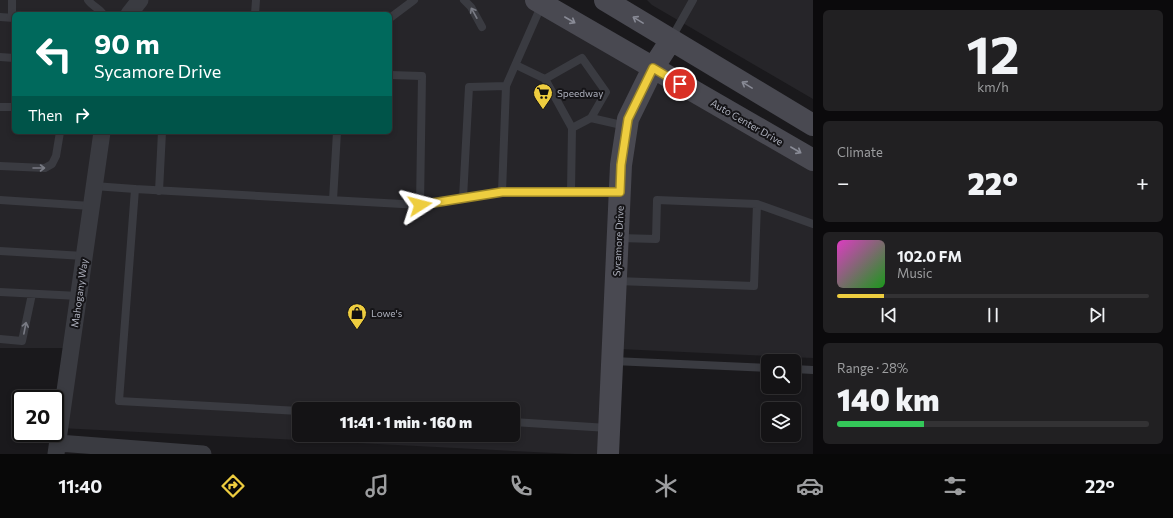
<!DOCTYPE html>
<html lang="en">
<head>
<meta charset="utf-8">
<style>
  body { margin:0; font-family:Commissioner,sans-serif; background:#212022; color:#f1f3f6; height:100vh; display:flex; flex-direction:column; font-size:15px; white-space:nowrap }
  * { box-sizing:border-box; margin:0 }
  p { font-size:13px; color:#9d9ea0 }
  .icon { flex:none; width:22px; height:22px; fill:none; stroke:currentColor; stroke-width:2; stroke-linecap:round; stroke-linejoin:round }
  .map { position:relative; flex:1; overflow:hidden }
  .side { display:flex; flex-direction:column; gap:10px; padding:10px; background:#0b0a0c; width:360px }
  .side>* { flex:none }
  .guide { position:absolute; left:12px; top:12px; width:380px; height:122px; border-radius:6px; box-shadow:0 2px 6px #0003,0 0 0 1px #333234; background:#00695c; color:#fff; overflow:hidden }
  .fabs { position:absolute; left:761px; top:354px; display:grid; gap:8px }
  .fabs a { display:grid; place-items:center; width:40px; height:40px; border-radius:6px; background:#141315; box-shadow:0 2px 6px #0003,0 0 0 1px #333234; font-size:20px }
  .speed { position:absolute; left:12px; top:390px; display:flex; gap:8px; font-size:20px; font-weight:700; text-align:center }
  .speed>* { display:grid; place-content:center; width:52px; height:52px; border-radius:50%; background:#141315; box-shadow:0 2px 6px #0003,0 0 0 1px #333234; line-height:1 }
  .speed .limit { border:2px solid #111; border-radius:6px; background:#fff; color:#111 }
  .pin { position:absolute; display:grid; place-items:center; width:34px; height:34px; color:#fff; margin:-17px; border:2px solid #fff; border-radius:50%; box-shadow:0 1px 4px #0007 }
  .me { position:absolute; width:44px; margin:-22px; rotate:81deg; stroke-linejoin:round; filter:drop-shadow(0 0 3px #0008) }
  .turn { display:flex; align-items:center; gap:14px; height:84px; padding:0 16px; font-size:18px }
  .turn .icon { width:52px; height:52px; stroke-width:2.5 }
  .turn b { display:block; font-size:28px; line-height:34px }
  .then { display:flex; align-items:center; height:38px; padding:0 16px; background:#0003; gap:8px; font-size:15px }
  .big { font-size:30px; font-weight:800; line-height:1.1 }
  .side .card { flex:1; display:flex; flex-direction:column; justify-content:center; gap:6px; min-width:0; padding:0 14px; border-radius:6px; background:#212022 }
  .side .dial { align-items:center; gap:0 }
  .dial b { font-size:52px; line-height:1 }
  .song { display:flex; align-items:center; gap:12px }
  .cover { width:48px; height:48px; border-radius:6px; background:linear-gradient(135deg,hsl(310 70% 55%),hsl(120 70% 35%)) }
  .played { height:4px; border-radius:2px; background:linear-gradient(90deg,#eecd3f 15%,#333234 15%) }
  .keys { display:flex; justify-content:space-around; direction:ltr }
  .heat { display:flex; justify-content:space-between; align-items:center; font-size:22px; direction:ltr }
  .charge { height:6px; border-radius:3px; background:linear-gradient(90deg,#34c759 28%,#333234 0) }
  .trip { position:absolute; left:292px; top:402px; width:228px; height:40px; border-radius:6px; background:#141315; box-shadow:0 2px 6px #0003,0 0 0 1px #333234; font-weight:800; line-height:40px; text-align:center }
  .menu { display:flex; height:64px; justify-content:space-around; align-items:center; background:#080808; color:#9d9ea0 }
  .menu .icon { width:28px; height:28px }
  .menu .current { color:#eecd3f }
  .menu b { font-size:18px; color:#f1f3f6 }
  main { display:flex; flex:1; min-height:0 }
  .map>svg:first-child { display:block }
</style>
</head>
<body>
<main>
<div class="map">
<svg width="813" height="454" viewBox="0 0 813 454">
  <rect width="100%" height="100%" fill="#1a191c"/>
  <path fill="#262529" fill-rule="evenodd" d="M0,0h536l117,68 -25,51 -20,335h-34l-514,-26 11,-80h-71zM14,14h376v118h-376zM299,409h214v26h-214z
    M647,0h166v99l-161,-94z
    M660,80l153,85v193l-194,-9 14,-228z"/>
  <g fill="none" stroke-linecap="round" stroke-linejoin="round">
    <path stroke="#3a3b41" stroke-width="8" d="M88,0c4,6 11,8 15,14
      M464,0l7,7 11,20
      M255,14l1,-14
      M0,17l14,1
      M12,18v-18
      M390,18l24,-18
      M671,39l22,-39
      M0,57l14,1
      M516,65l29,14
      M390,75l32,1 -2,129
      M0,107h14
      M591,118l-19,10 -27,-49 37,-21 24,34 -15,26 35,8
      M0,166l45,2 7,-4 4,-8 4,-24
      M94,186l41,3 285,16 82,-13h118
      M135,189l-16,212 180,10
      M159,191l3,-59
      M502,192l4,-106 36,-82
      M571,192l1,-64
      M463,198l6,-111 37,-1
      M0,200l91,6
      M333,200l4,-68
      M619,238l37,1 1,-39 100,4 56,20
      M0,251l84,5
      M617,281l137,5 3,-82
      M0,292l79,4
      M0,339l22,2 10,-47
      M613,361l155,7
      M794,369l19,1
      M513,422l95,6"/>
    <path stroke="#3a3b41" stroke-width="17" d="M129,14l11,-14
      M58,443l145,11
      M56,454l46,-322"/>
    <path stroke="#494951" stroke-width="22" d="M536,0l277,160
      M605,0l208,125
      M608,454l13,-289 7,-46 25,-51 18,-28"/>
  </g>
  <defs><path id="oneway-shaft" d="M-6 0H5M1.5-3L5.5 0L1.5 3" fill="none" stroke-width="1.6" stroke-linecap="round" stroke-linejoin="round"/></defs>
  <g stroke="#797b84">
    <use href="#oneway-shaft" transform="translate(474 13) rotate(-119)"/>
    <use href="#oneway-shaft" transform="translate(39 168)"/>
    <use href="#oneway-shaft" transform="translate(25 328) rotate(-79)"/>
  </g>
  <g stroke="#898b96">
    <use href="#oneway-shaft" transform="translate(570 20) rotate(30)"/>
    <use href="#oneway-shaft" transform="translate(638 20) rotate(-149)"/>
    <use href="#oneway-shaft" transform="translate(747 85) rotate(-149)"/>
    <use href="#oneway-shaft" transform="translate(796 150) rotate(30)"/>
  </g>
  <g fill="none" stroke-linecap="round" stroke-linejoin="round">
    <defs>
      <path id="route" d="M420,205l82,-13h118l1,-27 7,-46 25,-51 27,16"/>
    </defs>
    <use href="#route" stroke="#9b8529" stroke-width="10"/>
    <use href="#route" stroke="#eecd3f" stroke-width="7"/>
  </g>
  <defs>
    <symbol id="supermarket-pin" viewBox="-11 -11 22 30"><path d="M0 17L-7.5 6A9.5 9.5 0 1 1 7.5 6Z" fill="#eecd3f" stroke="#151417"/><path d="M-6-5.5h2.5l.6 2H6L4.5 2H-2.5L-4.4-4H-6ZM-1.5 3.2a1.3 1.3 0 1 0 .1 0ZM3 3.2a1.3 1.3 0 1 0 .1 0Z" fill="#111"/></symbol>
    <symbol id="shop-pin" viewBox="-11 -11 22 30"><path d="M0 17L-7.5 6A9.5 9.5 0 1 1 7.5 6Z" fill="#eecd3f" stroke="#151417"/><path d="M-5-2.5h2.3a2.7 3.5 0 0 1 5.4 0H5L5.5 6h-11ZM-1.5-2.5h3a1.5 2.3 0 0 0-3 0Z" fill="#111"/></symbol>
  </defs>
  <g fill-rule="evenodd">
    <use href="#supermarket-pin" x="532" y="82" width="22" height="30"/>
    <use href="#shop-pin" x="346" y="302" width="22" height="30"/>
  </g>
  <g text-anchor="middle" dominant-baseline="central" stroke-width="4" stroke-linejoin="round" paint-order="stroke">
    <g font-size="10" fill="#acafbb" stroke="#151417" text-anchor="start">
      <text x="557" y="93">Speedway</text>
      <text x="371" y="313">Lowe's</text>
    </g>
    <g font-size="10" fill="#acafbb" stroke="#151417">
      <text transform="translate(747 122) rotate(30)">Auto Center Drive</text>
      <text transform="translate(618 241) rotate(-87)">Sycamore Drive</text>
      <text transform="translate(79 293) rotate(-82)">Mahogany Way</text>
    </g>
  </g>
</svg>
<div class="fabs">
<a><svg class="icon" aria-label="search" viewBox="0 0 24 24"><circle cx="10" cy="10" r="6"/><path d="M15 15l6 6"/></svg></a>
<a><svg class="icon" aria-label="layers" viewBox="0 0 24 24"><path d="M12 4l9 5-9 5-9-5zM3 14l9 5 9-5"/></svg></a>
</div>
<div class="speed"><div class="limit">20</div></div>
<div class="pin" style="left:680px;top:84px;background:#d93025"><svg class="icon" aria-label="arrive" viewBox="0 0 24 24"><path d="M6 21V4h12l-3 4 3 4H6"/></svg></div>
<svg class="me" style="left:420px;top:205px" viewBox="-20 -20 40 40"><path d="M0-17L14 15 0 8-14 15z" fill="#eecd3f" stroke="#fff" stroke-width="4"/></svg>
<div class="trip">11:41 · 1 min · 160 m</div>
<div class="guide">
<div class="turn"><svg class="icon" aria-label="left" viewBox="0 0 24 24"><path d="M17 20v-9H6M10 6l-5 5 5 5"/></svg><div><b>90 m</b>Sycamore Drive</div></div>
<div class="then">Then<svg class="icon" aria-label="right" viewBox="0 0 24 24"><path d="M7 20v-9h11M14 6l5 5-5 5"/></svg></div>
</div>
</div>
<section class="side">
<div class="card dial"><b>12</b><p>km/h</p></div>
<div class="card"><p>Climate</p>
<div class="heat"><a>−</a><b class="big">22°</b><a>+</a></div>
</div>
<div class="card">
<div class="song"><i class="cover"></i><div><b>102.0 FM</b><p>Music</p></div></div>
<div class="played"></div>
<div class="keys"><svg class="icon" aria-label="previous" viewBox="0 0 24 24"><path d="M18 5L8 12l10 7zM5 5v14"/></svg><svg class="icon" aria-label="pause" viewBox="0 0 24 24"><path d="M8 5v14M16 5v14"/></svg><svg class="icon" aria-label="next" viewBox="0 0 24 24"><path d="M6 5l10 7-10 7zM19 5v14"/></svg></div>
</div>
<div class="card"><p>Range · 28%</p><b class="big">140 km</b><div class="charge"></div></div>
</section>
</main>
<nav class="menu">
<b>11:40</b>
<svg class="icon current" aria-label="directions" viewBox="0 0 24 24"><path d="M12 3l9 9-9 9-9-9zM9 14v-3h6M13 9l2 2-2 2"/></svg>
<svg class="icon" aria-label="music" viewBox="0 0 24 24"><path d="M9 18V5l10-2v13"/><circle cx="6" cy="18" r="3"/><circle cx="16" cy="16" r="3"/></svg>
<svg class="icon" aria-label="phone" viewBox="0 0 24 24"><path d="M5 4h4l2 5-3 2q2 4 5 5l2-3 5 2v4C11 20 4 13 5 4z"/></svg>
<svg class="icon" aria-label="climate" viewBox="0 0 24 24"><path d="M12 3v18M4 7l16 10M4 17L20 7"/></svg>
<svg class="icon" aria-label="car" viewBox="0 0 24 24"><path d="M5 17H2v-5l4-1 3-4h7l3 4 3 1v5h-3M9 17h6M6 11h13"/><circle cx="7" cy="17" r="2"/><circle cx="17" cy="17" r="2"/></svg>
<svg class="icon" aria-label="filters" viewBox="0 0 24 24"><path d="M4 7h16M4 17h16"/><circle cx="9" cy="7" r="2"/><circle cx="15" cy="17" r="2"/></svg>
<b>22°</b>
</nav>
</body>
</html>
